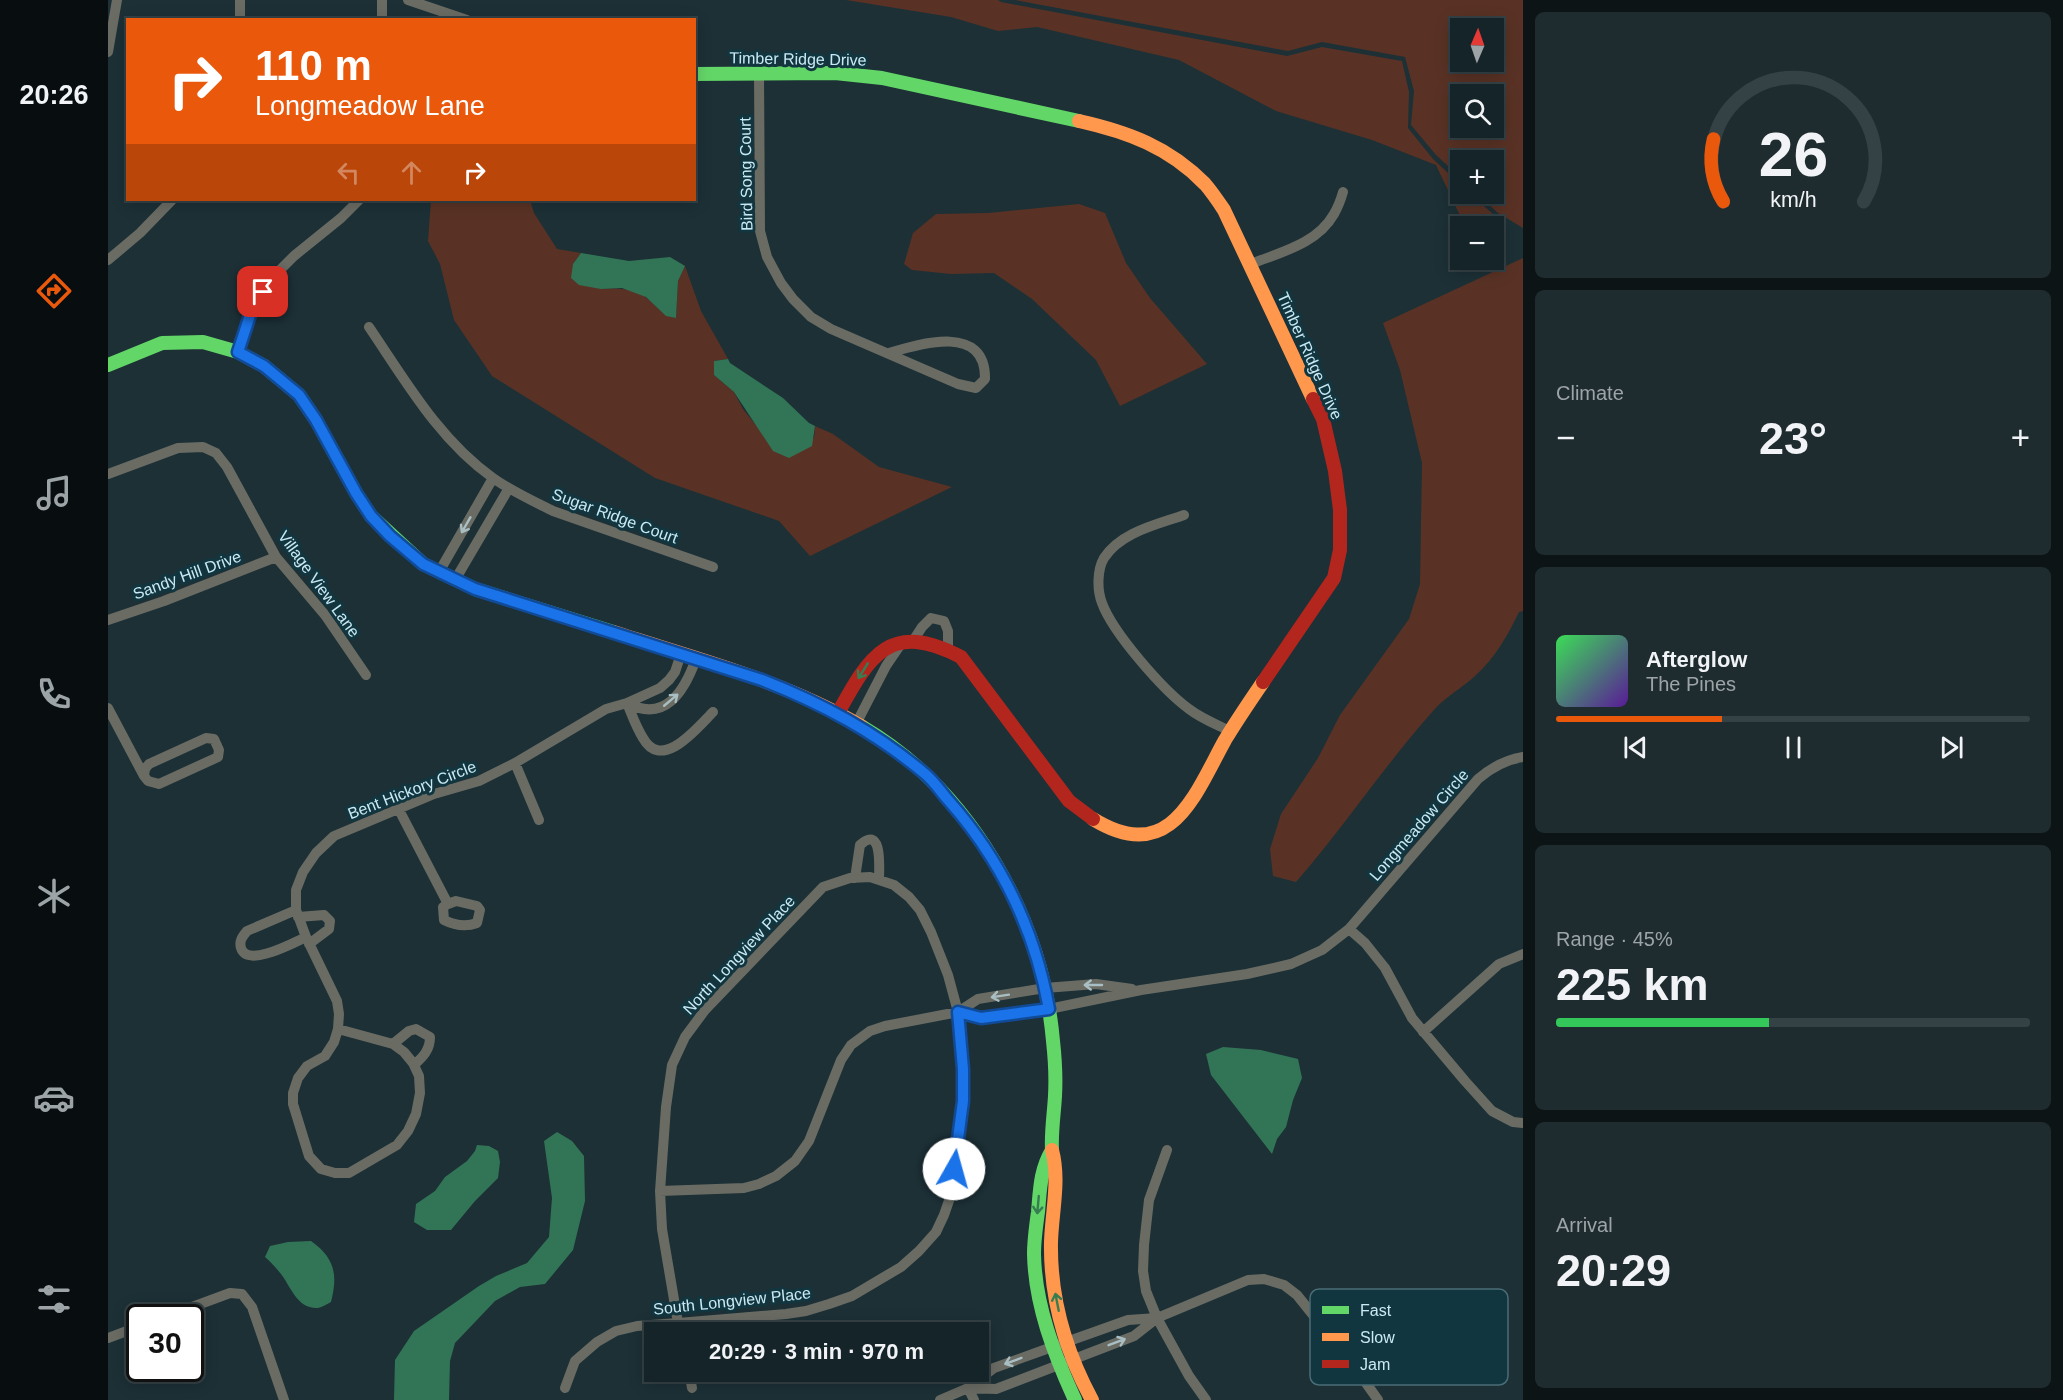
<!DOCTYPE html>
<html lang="en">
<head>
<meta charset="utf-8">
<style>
  body { margin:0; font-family:Helvetica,sans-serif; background:#1e2c30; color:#f1f3f6; height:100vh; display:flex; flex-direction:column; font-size:22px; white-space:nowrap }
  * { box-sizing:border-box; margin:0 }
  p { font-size:20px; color:#9da4a8 }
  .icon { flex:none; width:33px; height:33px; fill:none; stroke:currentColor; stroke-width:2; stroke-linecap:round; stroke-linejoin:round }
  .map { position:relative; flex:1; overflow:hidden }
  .details { display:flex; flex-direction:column; gap:12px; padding:12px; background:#0c1416; width:540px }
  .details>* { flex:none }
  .banner { position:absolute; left:18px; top:18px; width:570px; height:183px; border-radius:0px; box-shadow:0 3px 15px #0003,0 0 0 2px #344145; background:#ea580c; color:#fff; overflow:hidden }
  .needle { width:39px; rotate:2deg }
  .fabs { position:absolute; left:1342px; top:18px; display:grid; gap:12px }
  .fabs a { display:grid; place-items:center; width:54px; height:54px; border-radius:0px; background:#152428; box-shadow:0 3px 15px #0003,0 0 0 2px #344145; font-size:30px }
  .speed { position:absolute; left:18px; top:1304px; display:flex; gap:12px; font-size:30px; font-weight:700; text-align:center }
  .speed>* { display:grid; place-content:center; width:78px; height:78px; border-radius:50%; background:#152428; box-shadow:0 3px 15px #0003,0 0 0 2px #344145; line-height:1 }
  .speed .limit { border:3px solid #111; border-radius:9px; background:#fff; color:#111 }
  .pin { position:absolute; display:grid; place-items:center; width:51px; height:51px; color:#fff; margin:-26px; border-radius:12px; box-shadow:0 3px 9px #0006 }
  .me { position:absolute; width:66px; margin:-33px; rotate:7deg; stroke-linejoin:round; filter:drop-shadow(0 0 4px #0008) }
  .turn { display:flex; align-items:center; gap:21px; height:126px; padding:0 30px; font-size:27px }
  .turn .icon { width:78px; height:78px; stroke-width:2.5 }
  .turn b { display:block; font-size:42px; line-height:51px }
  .lanes { display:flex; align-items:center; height:57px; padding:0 30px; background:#0003; justify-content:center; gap:30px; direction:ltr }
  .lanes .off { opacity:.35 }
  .big { font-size:45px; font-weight:600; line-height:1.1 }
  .details .tile { flex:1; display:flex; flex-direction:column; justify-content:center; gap:9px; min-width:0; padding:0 21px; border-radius:9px; background:#1e2c30 }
  .details .dial { align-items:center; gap:0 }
  .dial svg { height:156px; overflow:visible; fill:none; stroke:#344145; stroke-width:7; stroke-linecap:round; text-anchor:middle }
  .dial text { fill:#f1f3f6; stroke:none }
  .song { display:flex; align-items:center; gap:18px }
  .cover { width:72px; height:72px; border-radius:9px; background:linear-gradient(135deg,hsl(130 70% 55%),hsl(270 70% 35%)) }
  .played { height:6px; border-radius:3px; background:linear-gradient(90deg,#ea580c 35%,#344145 35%) }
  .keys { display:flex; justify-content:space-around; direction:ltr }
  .heat { display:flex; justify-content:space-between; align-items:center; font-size:33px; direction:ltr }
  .charge { height:9px; border-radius:4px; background:linear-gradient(90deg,#34c759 45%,#344145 0) }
  .trip { position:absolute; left:536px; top:1322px; width:345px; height:60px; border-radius:0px; background:#152428; box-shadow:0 3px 15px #0003,0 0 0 2px #344145; font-weight:600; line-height:60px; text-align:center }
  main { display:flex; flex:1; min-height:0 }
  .tab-bar { display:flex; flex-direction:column; width:108px; justify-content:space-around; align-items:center; background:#080e10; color:#9da4a8 }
  .tab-bar .icon { width:42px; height:42px }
  .tab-bar .selected { color:#ea580c }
  .tab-bar b { font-size:27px; color:#f1f3f6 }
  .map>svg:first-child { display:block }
</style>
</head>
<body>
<main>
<nav class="tab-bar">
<b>20:26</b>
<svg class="icon selected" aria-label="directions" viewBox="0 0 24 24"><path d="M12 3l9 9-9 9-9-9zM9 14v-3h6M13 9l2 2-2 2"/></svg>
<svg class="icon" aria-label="music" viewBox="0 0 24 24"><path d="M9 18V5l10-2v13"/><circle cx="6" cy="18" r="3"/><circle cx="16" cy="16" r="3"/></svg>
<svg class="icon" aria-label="phone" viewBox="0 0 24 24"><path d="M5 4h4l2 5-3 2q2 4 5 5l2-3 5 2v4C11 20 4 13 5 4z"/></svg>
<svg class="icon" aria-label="climate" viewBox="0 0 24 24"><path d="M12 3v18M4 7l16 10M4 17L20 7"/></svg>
<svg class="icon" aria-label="car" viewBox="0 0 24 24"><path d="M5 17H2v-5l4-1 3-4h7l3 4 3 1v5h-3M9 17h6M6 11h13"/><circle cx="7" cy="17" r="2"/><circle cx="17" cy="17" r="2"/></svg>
<svg class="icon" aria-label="filters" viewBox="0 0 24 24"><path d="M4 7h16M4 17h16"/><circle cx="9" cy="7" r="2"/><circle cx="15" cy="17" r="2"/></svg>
</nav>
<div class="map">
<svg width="1415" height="1400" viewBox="0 0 1415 1400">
  <rect width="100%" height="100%" fill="#1c3036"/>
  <path fill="#593225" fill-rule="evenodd" d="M738,0h152l3,2 286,54 35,-9 80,14 7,31 -1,36 25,31 28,26v9h9l31,27 -12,5h-24l-29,-61 -64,-25 -96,-29 -97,-51 -142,-33 -39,4 -47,-14z
    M907,0h508v228l-25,-15 -21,-19h17v-34h-33v18l-25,-23 -25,-30 3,-34 -9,-34 -83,-15 -34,9zM1386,28v34h-33v-34zM1386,94v34h-33v-34z
    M323,200h99l4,13 23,36 24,4 -8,11 28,25c16,-1 34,-1 47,10 11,9 14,16 28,19l2,-37 7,-15 16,45 27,48 -14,2v14l20,17 9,17 20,25 51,4 1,-12 18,8 46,33 73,20 -142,69 -31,-35 -124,-43 -163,-102 -38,-56 -14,-56 -12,-23z
    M971,204l26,9 21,50 24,35 57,66 -87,42 -24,-46 -64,-61 -38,-26 -43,1 -39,-4 -8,-6 9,-31 23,-19 52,-1z
    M1415,258v353l-4,1c-11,23 -24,46 -44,64 -13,12 -30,21 -42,35 -49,55 -89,116 -137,171l-23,-6 -3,-27 11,-35 37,-56 22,-43 69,-96 11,-35 2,-121 -22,-93 -17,-47z"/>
  <path fill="#327556" d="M473,253l48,8 41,-4 15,9 -7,15 -2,37 -10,-2 -20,-19 -24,-9 -21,1 -22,-4 -8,-7 2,-14z
    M620,359l2,4 53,35 26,25 6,3 -3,20 -23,12 -16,-7 -39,-59 -20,-17v-14z
    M1115,1047l38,3 37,9 4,19 -9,22 -7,27 -9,12 -5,15 -61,-79 -5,-21z
    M449,1132l15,9 12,15 1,45 -12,49 -28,34 -25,3 -25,14 -40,42 -5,18 -1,39h-55l1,-40 19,-29 65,-45 17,-10 31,-13 22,-26 3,-39 -8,-57z
    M369,1145l12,1 9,5 2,11 -2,16 -23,23 -24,29h-24l-13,-8 2,-18 19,-13 10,-14 22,-16 8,-10z
    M203,1241c24,17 27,34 20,61 -4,2 -9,5 -13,6 -21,1 -27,-21 -37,-34 -5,-6 -10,-12 -16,-17l5,-11 18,-4z"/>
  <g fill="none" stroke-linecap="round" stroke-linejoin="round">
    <path stroke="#6a6c64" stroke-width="10" d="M132,0v20
      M274,0v20
      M300,0l59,20
      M0,52l9,-52
      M651,73l1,158 7,26 14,26 12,16 18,18 20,12 127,55 18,4 9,-9c1,-55 -63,-36 -96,-26
      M0,260l32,-27 32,-33
      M1143,264c30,-12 66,-20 83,-50 4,-7 7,-15 9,-22
      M261,327c36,53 70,113 124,151 18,13 40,23 60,33l160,56
      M130,352l14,-44 22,-32 20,-20 47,-38 18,-18
      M0,474l70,-26 25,-1 13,6 11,14 49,90 49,58 41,60
      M1076,515c-28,10 -63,17 -80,43 -7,12 -7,32 -2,45 11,30 61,87 87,106 13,10 27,15 41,22
      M331,572l54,-94
      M347,580l54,-92
      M0,620l56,-19 112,-44
      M805,641l9,-14 9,-9 13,3 4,10v18
      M519,703c5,12 9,24 16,35 19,34 54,-10 70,-26
      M519,703c38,20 57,-11 69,-44
      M0,708l36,68 4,5 11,3 59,-27 1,-7 -5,-11 -8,-1 -57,26 -4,5 -1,7
      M748,724l30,-58 15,-22
      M407,763l24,57
      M290,808l50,96 -5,3 1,13c10,5 22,7 33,3l3,-13 -3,-4 -21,-5 -8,3
      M747,878l5,-33c23,-21 19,24 19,35
      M188,910l-49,21c-5,6 -8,10 -6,17 6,20 52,-5 65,-11
      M190,917l26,-2 6,6 -1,8 -20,15
      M1241,929l16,14 20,25 27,50 53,63 27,30 21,11 10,1
      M850,1012l23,6 68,-9 92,-19 106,-16 44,-10 31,-14 27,-21 129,-150c14,-12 27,-19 45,-22
      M230,1029l55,15 11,8 9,11 6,13 1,17 -4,21 -8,17 -11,14 -48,28h-14l-14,-4 -12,-13 -16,-52v-11l5,-15 9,-12 18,-10 9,-14 4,-13 1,-15 -2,-13 -31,-64 -10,-27v-20l7,-18 13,-19 18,-17 100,-42 45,-13 36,-18 91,-54 21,-6 33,-15 9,-8 6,-8 6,-18
      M1315,1032l76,-68 24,-10
      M285,1044l16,-13 7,-2 14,8c0,13 -7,20 -16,28
      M1059,1150l-18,50 -5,45 -1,26 3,20 11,27 32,58 17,24
      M552,1191l84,-3 15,-4 17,-8 19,-15 14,-20 32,-81 10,-15 19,-14 15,-5 73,-14 20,-13 67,-11 51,-4 36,5
      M57,1317l65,-24 12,1 10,13 32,93
      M1049,1318l-29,2 -87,31 -47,17 -26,20 28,1 138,-53 23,-18 91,-38 16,-1 20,6 13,10 57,71 24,34
      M0,1338l32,-12
      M581,1371l3,17
      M457,1388l10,-27 22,-19 19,-11 21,-5 41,-3 108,-9 20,-3 23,-7 23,-8 49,-29 18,-16 17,-19 8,-17 8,-23 11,-91v-32l-5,-57 -10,-37 -17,-43 -11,-22 -11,-13 -15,-12 -24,-8 -20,1 -27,9 -118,123 -20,27 -13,28 -6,42 -6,84 2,38 16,94 2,9
      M832,1400l28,-12 6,12"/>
    <path stroke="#63d668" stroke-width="14" d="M586,74l141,-1 47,5 197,43
      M0,365l54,-22 41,-1 35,10 26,14 35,29 17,25 40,73 15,23 52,48 52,25 138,43
      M753,726c109,64 181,190 192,315 2,18 3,37 2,55 -1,18 -4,36 -3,54
      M944,1150c-12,20 -12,40 -14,62 -2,14 -4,28 -4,42 1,51 20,100 41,146"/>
    <path stroke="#ff974d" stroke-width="14" d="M971,121c49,11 90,26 126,63 7,8 13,17 19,26l89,189
      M505,632c84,27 171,49 248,94
      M985,819c78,48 102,-25 132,-79 12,-20 25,-39 38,-58
      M944,1150c8,30 0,61 -1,92 -1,55 15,110 41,158"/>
    <path stroke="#b3261e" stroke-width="14" d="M1155,682l71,-104 6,-28v-40l-5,-39 -12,-52 -10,-20
      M730,713c32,-58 52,-93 123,-56l108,144 24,18"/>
  </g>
  <defs><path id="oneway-shaft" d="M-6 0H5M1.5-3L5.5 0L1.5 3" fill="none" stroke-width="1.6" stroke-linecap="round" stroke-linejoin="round" transform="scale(1.5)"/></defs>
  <g stroke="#a8bec2">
    <use href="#oneway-shaft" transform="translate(358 525) rotate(120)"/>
    <use href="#oneway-shaft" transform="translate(563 700) rotate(-40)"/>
    <use href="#oneway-shaft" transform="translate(985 985) rotate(180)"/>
    <use href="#oneway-shaft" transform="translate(892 996) rotate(171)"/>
    <use href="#oneway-shaft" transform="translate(1009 1342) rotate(-21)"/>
    <use href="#oneway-shaft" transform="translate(905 1361) rotate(160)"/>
  </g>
  <g stroke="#367e52">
    <use href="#oneway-shaft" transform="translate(755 671) rotate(122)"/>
    <use href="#oneway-shaft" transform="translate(930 1205) rotate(95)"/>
    <use href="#oneway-shaft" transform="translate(949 1302) rotate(-101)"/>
  </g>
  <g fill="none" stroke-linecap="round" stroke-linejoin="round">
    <defs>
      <path id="route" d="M155,292l-11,17 -14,43 26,14 35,29 17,25 40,73 15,23 19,20 33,28 52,25 287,91c61,24 113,52 162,93 10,8 17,19 25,28 52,59 86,130 100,208l-68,9 -23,-6 5,57v32l-9,68"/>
    </defs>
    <use href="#route" stroke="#114b97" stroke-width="15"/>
    <use href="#route" stroke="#1a73e8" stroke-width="10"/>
  </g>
  <g text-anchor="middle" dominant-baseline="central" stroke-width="6" stroke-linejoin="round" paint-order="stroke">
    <g font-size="16" fill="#c9eaf5" stroke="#123640">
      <text transform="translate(690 59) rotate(1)">Timber Ridge Drive</text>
      <text transform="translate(638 174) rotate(-91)">Bird Song Court</text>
      <text transform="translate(1202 356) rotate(66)">Timber Ridge Drive</text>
      <text transform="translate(507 516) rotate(20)">Sugar Ridge Court</text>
      <text transform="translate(79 575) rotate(-20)">Sandy Hill Drive</text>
      <text transform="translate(211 584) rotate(54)">Village View Lane</text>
      <text transform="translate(304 790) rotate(-21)">Bent Hickory Circle</text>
      <text transform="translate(1311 825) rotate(-49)">Longmeadow Circle</text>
      <text transform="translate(631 955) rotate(-47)">North Longview Place</text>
      <text transform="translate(624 1301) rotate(-6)">South Longview Place</text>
    </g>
  </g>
  <rect x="1202" y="1289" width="198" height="96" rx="9" fill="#123640" stroke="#496c76" stroke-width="1.5"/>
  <rect x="1214" y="1306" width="27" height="8" fill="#63d668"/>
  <rect x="1214" y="1333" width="27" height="8" fill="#ff974d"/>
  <rect x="1214" y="1360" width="27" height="8" fill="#b3261e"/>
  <g font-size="16" fill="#c9eaf5">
    <text x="1252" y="1316">Fast</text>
    <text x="1252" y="1343">Slow</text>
    <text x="1252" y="1370">Jam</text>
  </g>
</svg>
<div class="fabs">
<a><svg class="needle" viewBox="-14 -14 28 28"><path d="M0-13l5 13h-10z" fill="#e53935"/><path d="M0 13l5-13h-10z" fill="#9da4a8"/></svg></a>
<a><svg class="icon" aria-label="search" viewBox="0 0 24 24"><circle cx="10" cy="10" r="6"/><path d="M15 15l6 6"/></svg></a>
<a>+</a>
<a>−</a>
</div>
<div class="speed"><div class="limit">30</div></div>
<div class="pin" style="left:155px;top:292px;background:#d93025"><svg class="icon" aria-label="arrive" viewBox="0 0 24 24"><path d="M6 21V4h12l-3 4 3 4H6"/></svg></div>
<svg class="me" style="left:846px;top:1169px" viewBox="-20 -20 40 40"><circle r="19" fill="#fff"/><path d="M0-13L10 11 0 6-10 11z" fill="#1a73e8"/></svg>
<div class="trip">20:29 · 3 min · 970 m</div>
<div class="banner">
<div class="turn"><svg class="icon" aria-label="right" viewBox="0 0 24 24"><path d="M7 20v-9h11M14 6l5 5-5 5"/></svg><div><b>110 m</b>Longmeadow Lane</div></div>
<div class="lanes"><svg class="icon off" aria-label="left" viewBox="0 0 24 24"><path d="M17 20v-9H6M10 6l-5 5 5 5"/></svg><svg class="icon off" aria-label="ahead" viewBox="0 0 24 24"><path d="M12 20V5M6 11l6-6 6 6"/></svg><svg class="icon" aria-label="right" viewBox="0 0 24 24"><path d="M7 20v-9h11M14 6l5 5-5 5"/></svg></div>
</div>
</div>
<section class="details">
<div class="tile dial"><svg viewBox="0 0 100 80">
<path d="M14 69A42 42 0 1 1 86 69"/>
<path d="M14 69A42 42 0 0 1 9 37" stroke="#ea580c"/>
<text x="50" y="56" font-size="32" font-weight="700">26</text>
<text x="50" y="72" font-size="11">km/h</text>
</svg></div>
<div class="tile"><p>Climate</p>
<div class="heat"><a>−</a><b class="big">23°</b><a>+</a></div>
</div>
<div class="tile">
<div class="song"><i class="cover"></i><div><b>Afterglow</b><p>The Pines</p></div></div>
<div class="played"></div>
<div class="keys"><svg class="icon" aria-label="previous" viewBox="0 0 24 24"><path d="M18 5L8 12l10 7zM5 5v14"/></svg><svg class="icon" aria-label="pause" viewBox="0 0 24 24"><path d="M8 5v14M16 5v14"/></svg><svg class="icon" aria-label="next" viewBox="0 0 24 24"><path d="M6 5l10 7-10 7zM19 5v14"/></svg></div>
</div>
<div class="tile"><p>Range · 45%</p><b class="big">225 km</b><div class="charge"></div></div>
<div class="tile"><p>Arrival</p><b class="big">20:29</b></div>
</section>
</main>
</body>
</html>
